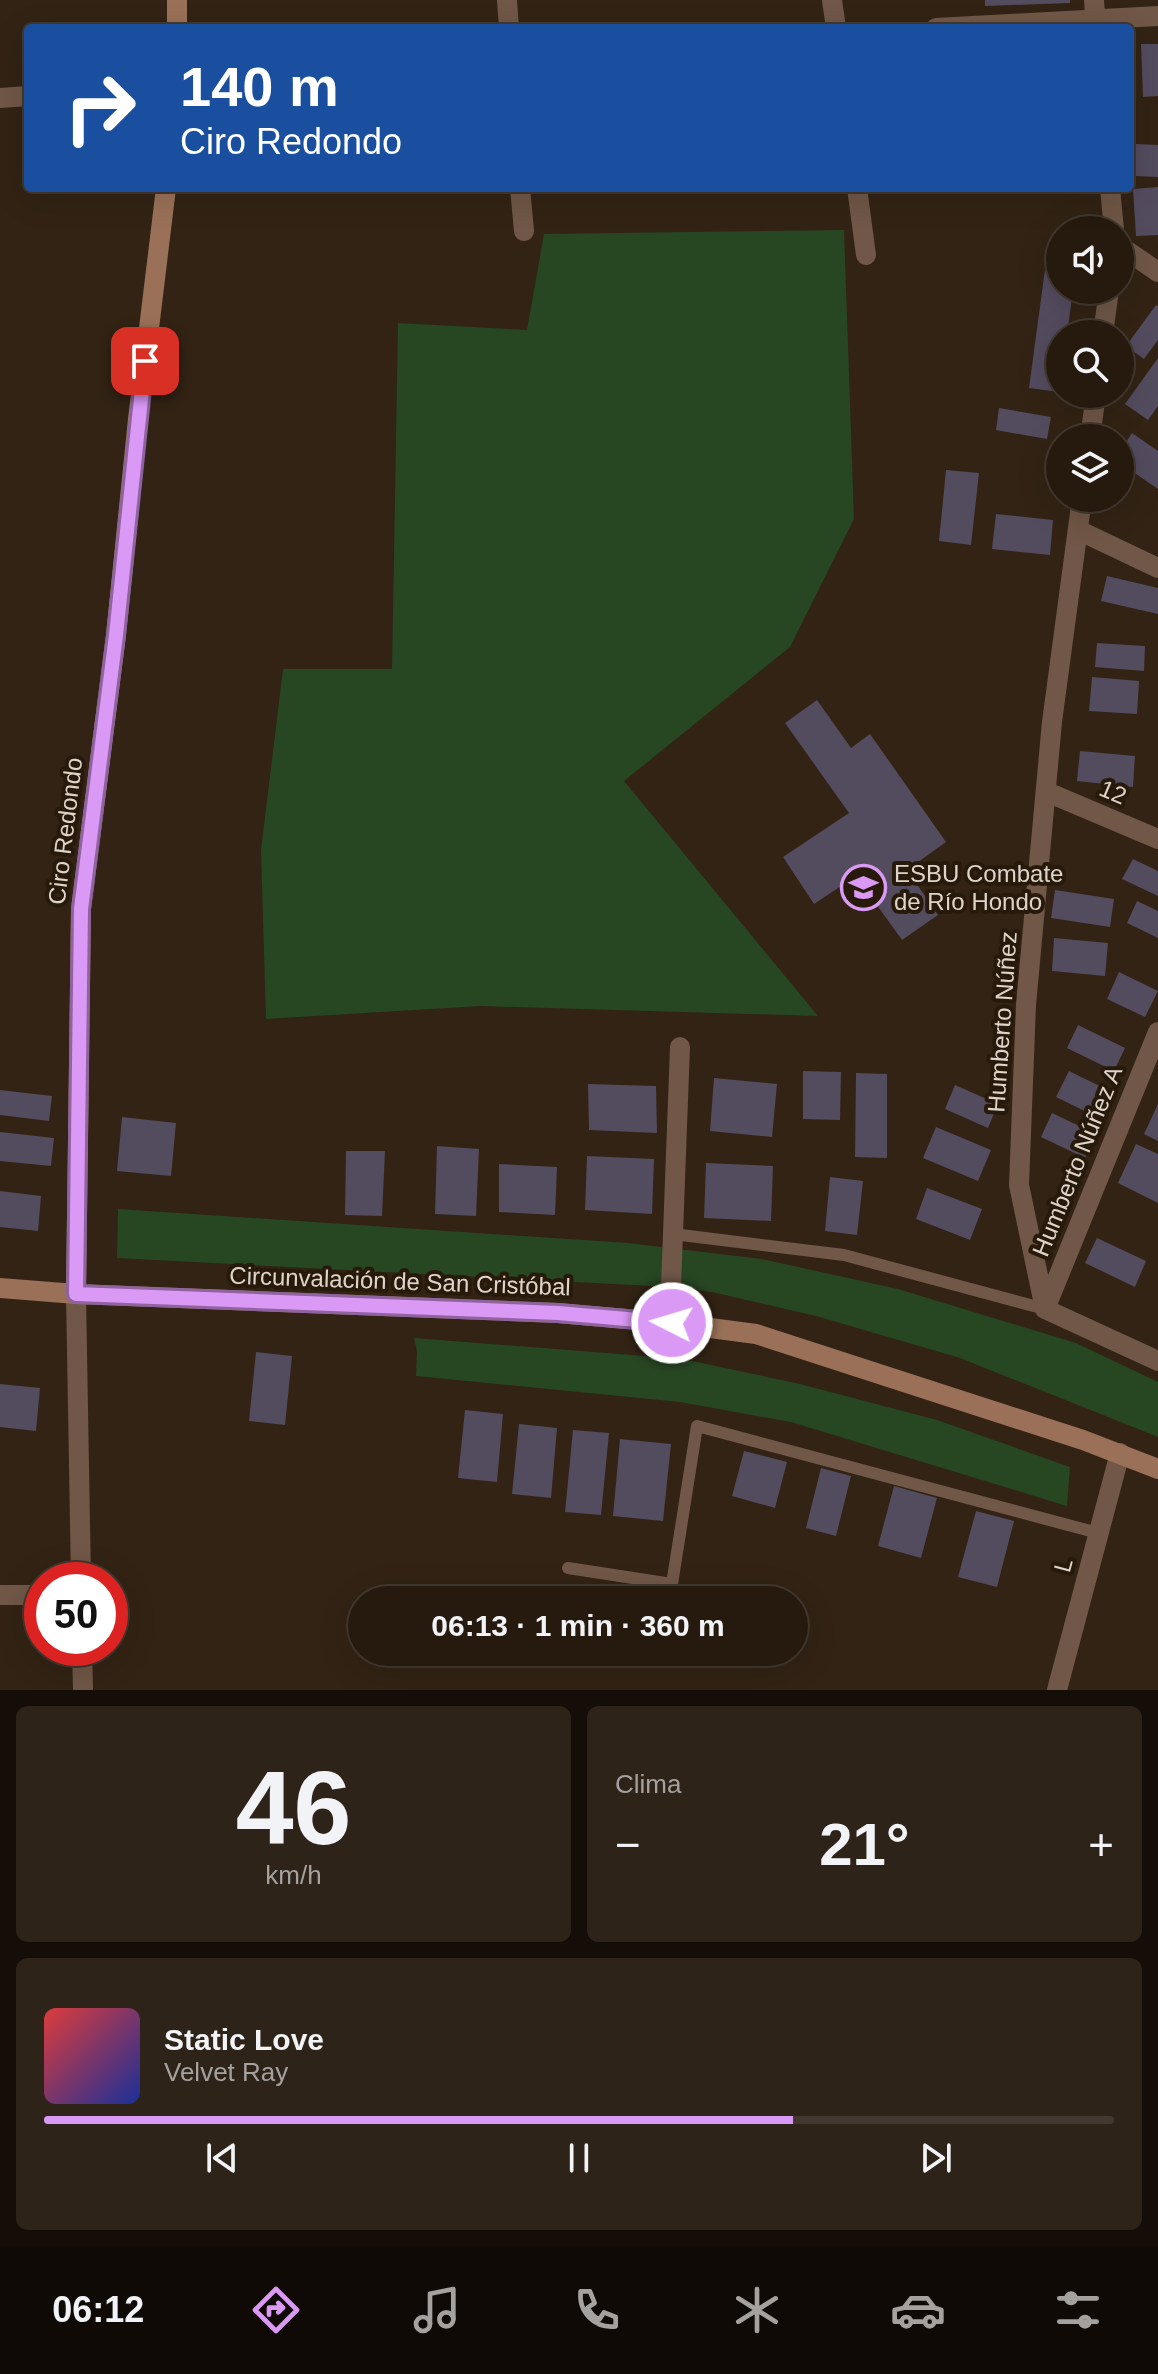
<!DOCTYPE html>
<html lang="es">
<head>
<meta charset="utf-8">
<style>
  body { margin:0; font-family:Arial,sans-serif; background:#2e2318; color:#f1f3f6; height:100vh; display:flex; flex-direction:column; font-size:30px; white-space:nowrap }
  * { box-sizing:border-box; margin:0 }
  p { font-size:26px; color:#a4a19e }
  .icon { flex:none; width:44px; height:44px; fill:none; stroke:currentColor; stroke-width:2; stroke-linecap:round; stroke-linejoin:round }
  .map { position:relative; height:1690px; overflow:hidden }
  .drawer { display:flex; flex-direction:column; gap:16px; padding:16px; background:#150e08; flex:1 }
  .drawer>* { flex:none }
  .banner { position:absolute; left:24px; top:24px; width:1110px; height:168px; border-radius:8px; box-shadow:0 8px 32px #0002,0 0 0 2px #42382f; background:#1a4fa0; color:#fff; overflow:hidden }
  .buttons { position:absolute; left:1046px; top:216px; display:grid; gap:16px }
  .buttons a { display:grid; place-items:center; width:88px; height:88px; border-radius:50%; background:#261a0f; box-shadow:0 8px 32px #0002,0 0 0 2px #42382f; font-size:40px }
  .speed { position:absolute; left:24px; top:1562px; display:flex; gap:16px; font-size:40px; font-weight:700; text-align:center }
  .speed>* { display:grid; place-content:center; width:104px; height:104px; border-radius:50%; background:#261a0f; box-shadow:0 8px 32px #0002,0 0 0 2px #42382f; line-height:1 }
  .speed .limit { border:12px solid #d22; background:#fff; color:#111 }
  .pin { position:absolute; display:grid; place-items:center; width:68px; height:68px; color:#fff; margin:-34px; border-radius:16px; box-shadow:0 4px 12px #0006 }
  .me { position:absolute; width:88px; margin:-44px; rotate:275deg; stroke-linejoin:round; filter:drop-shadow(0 0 6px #0008) }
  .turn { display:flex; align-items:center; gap:28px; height:168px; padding:0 24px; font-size:36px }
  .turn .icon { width:104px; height:104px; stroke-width:2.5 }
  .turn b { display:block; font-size:56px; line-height:68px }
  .big { font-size:60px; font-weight:700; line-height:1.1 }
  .drawer .card { flex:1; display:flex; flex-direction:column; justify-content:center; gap:12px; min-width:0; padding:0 28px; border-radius:12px; background:#2e2318 }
  .drawer .dial { align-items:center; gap:0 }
  .dial b { font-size:104px; line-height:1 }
  .song { display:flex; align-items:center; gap:24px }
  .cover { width:96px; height:96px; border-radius:12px; background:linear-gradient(135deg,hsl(0 70% 55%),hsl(230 70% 35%)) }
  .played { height:8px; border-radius:4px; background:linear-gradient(90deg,#db99f6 70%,#42382f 70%) }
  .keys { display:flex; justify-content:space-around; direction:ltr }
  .heat { display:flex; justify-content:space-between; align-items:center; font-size:44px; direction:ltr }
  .drawer .tiles { flex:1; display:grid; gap:16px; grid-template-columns:1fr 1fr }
  .card:last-child { grid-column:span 2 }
  .trip { position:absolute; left:348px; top:1586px; width:460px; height:80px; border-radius:40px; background:#261a0f; box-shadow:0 8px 32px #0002,0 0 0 2px #42382f; font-weight:700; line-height:80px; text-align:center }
  .tab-bar { display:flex; height:128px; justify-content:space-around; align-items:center; background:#0f0a06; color:#a4a19e }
  .tab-bar .icon { width:56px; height:56px }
  .tab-bar .active { color:#db99f6 }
  .tab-bar b { font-size:36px; color:#f1f3f6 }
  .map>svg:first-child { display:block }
</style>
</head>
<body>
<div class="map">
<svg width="1158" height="1690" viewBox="0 0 1158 1690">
  <rect width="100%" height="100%" fill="#322314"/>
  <path fill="#274622" d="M844,230l10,289 -64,128 -166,134 194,235 -338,-10 -214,13 -5,-169 22,-181h109l6,-346 129,7 17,-96z
    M118,1209l510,34 134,16 136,30 178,54 82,39v55l-198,-79 -144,-42 -104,-24 -41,-5 -554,-29z
    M414,1338l269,21 117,25 137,36 133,47 -3,39 -276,-84 -111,-20 -264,-26 1,-25z"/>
  <path fill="#534b5e" d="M985,0h85v3l-85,3z
    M1141,44h17v52l-15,1z
    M1135,144l23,1v32l-23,-1z
    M1158,187v48l-22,1 -3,-47z
    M1049,240l11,2v48h13l-6,44h-7l-1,58 -30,-4z
    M1156,305l2,1v34l-14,19 -18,-13z
    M1158,358v48l-10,14 -23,-16z
    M999,408l52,9 -4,22 -51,-9z
    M1132,433l26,18v38l-38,-26v-11z
    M946,470l33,3 -8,72 -32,-4z
    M996,514l57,6 -3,35 -58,-6z
    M1107,576l51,12v26l-57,-13z
    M1097,643l48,3 -1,25 -49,-4z
    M1092,677l47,4 -2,33 -48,-3z
    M817,700l34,48 19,-14 76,108 -39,28 31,45 -36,25 -46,-64 -42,28 -31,-47 66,-44 -64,-90z
    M1080,751l55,5 -2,31 -56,-6z
    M1133,859l25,12v25l-36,-17z
    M1055,890l59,9 -4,28 -59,-9z
    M1137,901l21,10v27l-31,-15z
    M1054,938l54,5 -3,33 -53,-5z
    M1119,972l39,19 -13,26 -38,-18z
    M1078,1025l47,23 -11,23 -47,-23z
    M803,1071l38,1 -1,48 -37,-1z
    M1069,1071l45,22 -13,26 -45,-22z
    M856,1073l31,1v84l-32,-1z
    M714,1078l63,6 -5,53 -62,-6z
    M588,1084l68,2 1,47 -68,-3z
    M955,1085l43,19 -10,24 -43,-19z
    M0,1090l52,6 -3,25 -49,-6z
    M1158,1104v37l-14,-7z
    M1052,1113l44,21 -11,24 -44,-21z
    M122,1117l54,6 -5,53 -54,-5z
    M936,1127l55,23 -13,31 -55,-23z
    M0,1132l54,6 -3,28 -51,-5z
    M1136,1144l22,10v49l-40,-20z
    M437,1146l42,3 -3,67 -41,-2z
    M346,1151h39l-3,65 -37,-1z
    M587,1156l67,3 -2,55 -67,-4z
    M706,1163l67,3 -2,55 -67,-3z
    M499,1164l58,3 -2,48 -56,-3z
    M830,1177l33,4 -6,54 -32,-4z
    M927,1188l55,21 -12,31 -54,-21z
    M0,1191l41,5 -3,35 -38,-4z
    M1097,1238l49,23 -11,26 -50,-24z
    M256,1352l36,4 -7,69 -36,-4z
    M0,1384l40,4 -4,43 -36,-4z
    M465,1410l38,4 -6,68 -39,-4z
    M519,1424l38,4 -6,70 -39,-4z
    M573,1430l36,3 -8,82 -36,-3z
    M620,1439l51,5 -8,77 -50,-5z
    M744,1451l43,11 -12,46 -43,-12z
    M821,1468l30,8 -15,60 -30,-8z
    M894,1486l43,12 -16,60 -43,-12z
    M976,1511l38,10 -17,66 -39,-10z"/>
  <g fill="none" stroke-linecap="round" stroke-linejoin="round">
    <path stroke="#705747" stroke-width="12" d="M673,1234l171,21 201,54
      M568,1568l104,16 25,-158 401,107"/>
    <path stroke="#705747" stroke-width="20" d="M507,0l2,28
      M832,0l4,28
      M1094,0l2,28
      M936,28l222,-12
      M0,98l28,-2
      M520,188l4,43
      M857,188l9,67
      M1110,188l4,42
      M1120,246l38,26
      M1103,334l6,-44
      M1090,438l6,-44
      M1078,530l80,38
      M1047,792l111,47
      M76,1294l5,286
      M1045,1309l-26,-124 7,-180 26,-283 30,-224
      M1045,1309l113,-277
      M1045,1309l113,52
      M672,1323l-1,-36 9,-240
      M0,1595h42
      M82,1648l1,42
      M1057,1690l63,-237"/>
    <path stroke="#9a7158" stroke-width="20" d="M177,0v28
      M0,1288l76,6 482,19 114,10 84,11 327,106 75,29
      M76,1294l5,-385 35,-274 22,-216 28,-231"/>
  </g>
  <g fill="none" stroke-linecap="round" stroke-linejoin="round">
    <defs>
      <path id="route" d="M145,361l-29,274 -35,274 -5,385 482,19 114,10"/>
    </defs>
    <use href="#route" stroke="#8e63a0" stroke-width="20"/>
    <use href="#route" stroke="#db99f6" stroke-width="14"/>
  </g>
  <defs>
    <symbol id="school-ring" viewBox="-11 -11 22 22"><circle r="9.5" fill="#281a0b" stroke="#db99f6" stroke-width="1.5"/><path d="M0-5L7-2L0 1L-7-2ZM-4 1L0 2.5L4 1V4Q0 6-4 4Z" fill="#db99f6"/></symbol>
  </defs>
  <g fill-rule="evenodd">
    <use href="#school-ring" x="838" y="862" width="51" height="51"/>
  </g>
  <g text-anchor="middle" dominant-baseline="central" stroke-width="8" stroke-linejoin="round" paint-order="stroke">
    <g font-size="24" fill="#ded4ca" stroke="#281a0b">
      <text transform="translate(1113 792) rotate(23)">12</text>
      <text transform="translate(65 831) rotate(-83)">Ciro Redondo</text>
      <text transform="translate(1002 1022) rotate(-86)">Humberto Núñez</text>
      <text transform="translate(1077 1161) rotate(-68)">Humberto Núñez A</text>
      <text transform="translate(400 1281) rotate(2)">Circunvalación de San Cristóbal</text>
      <text transform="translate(1063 1565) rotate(-75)">L</text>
    </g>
    <g font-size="24" fill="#ded4ca" stroke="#281a0b" text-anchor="start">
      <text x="894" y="873">ESBU Combate<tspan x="894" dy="28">de Río Hondo</tspan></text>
    </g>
  </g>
</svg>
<div class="buttons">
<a><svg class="icon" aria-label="sound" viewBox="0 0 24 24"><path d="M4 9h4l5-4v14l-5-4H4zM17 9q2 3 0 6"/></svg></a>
<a><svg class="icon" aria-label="search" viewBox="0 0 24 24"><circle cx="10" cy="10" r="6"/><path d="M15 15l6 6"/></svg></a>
<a><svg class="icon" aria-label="layers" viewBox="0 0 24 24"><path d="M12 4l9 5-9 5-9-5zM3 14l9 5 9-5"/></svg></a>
</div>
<div class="speed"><div class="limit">50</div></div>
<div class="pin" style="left:145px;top:361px;background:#d93025"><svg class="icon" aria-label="arrive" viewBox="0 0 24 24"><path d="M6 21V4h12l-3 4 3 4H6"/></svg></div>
<svg class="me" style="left:672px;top:1323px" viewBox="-20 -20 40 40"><circle r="17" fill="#db99f6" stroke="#fff" stroke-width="3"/><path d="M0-11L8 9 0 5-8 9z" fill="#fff"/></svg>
<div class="trip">06:13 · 1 min · 360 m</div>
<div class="banner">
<div class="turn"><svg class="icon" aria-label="right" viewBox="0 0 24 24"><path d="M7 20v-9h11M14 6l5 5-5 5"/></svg><div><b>140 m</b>Ciro Redondo</div></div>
</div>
</div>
<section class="drawer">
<div class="tiles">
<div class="card dial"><b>46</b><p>km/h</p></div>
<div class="card"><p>Clima</p>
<div class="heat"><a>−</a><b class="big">21°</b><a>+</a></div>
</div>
<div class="card">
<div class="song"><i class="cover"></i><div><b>Static Love</b><p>Velvet Ray</p></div></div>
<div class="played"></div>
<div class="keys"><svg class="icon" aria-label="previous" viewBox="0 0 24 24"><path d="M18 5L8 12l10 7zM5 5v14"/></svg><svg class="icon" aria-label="pause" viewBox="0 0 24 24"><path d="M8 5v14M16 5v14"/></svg><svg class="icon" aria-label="next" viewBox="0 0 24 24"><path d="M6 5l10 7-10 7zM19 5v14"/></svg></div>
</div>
</div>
</section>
<nav class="tab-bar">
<b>06:12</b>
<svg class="icon active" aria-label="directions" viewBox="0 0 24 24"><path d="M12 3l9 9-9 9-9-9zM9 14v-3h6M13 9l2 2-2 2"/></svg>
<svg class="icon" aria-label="music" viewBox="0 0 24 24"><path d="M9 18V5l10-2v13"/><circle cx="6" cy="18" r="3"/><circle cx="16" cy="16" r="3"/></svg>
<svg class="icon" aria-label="phone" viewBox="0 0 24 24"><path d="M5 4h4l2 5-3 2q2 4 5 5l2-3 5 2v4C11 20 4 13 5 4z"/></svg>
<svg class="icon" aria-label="climate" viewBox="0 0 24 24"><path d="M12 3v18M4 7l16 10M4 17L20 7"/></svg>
<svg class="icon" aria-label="car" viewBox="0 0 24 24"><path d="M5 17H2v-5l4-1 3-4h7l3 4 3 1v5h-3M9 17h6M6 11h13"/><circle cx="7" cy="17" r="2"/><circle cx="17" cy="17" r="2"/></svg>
<svg class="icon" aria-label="filters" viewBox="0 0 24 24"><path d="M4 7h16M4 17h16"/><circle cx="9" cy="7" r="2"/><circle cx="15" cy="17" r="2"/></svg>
</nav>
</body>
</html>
